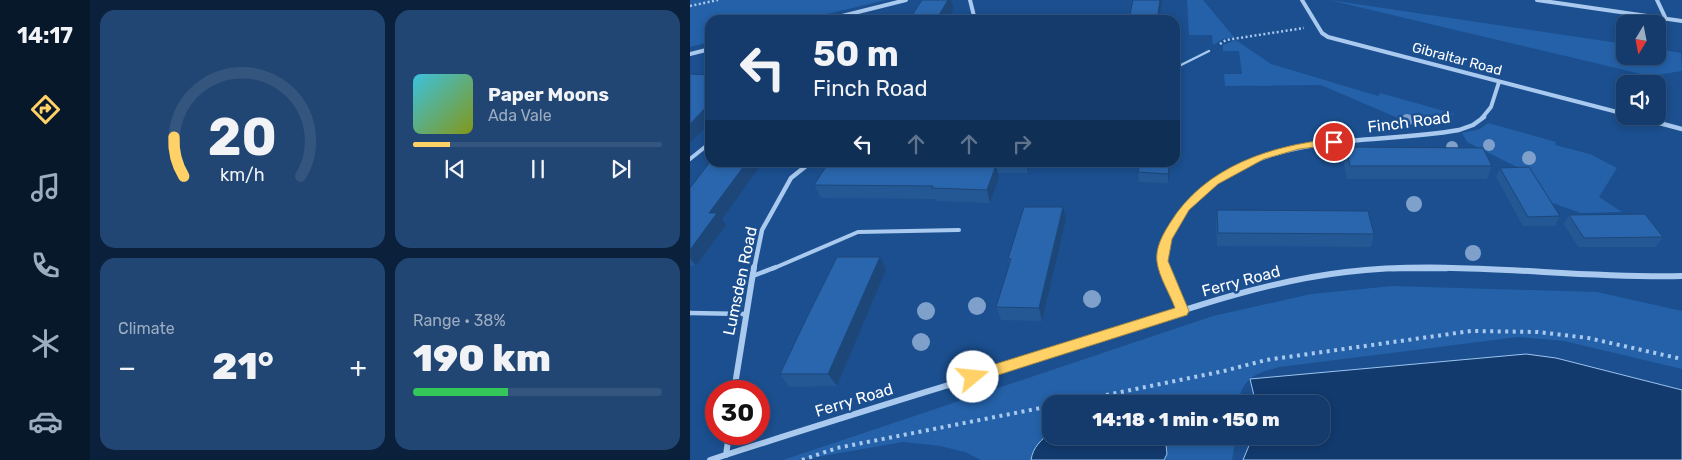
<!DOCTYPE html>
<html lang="en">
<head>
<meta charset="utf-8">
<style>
  body { margin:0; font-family:Rubik,sans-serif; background:#214673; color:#f1f3f6; height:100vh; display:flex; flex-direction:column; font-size:19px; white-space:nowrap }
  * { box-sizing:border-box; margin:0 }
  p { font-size:16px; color:#9dadc1 }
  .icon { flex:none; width:28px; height:28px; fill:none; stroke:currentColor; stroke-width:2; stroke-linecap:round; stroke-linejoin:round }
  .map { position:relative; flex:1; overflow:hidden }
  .details { display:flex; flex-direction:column; gap:10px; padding:10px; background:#0b203b; width:600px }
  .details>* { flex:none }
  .banner { position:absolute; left:15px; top:15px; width:475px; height:152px; border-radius:15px; box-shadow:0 2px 8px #0003,0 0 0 1px #33557e; background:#143b6b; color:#f1f3f6; overflow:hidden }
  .needle { width:32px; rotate:190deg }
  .tools { position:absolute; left:926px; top:15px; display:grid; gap:10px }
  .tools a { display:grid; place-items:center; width:50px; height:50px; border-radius:10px; background:#143b6b; box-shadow:0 2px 8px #0003,0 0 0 1px #33557e; font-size:25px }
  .speed { position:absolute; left:15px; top:380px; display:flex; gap:10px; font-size:25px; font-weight:700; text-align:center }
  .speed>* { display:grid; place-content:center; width:65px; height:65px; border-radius:50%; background:#143b6b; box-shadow:0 2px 8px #0003,0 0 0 1px #33557e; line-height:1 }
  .speed .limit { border:8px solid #d22; background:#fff; color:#111 }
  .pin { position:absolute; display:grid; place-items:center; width:42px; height:42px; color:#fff; margin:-21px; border:2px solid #fff; border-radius:50%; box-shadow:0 1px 5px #0007 }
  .me { position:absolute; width:55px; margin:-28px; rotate:73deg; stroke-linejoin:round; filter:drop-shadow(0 0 4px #0008) }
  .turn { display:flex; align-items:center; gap:18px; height:105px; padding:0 25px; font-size:22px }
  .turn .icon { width:65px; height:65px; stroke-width:2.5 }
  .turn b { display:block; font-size:35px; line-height:42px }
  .lanes { display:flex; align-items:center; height:48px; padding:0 25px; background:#0003; justify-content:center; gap:25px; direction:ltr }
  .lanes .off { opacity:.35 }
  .big { font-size:38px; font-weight:800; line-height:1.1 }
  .details .card { flex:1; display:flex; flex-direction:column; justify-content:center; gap:8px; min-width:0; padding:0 18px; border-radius:15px; background:#214673 }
  .details .dial { align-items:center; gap:0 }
  .dial svg { height:130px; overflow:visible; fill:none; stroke:#33557e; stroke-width:7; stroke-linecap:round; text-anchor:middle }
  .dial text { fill:#f1f3f6; stroke:none }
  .song { display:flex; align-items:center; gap:15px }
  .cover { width:60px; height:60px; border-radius:8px; background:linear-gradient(135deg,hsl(190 70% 55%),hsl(70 70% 35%)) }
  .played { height:5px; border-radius:2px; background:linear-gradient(90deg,#ffd166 15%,#33557e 15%) }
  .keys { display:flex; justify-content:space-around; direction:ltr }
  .heat { display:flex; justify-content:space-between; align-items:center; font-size:28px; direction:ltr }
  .charge { height:8px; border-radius:4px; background:linear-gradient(90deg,#34c759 38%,#33557e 0) }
  .details .tiles { flex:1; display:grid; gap:10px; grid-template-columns:repeat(2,1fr) }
  .trip { position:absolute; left:352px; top:395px; width:288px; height:50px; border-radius:15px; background:#143b6b; box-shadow:0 2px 8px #0003,0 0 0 1px #33557e; font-weight:800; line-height:50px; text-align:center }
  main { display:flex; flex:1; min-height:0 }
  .menu { display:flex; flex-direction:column; width:90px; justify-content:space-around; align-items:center; background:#08182b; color:#9dadc1 }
  .menu .icon { width:35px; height:35px }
  .menu .on { color:#ffd166 }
  .menu b { font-size:22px; color:#f1f3f6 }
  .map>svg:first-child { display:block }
</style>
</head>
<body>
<main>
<nav class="menu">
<b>14:17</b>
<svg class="icon on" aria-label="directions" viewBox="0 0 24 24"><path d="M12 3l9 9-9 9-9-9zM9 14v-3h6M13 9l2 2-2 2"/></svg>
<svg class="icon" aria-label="music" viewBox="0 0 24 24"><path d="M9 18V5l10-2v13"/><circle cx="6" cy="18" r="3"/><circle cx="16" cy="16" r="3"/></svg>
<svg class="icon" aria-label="phone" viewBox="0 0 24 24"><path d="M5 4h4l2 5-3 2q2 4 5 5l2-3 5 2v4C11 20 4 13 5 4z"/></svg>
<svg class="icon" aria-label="climate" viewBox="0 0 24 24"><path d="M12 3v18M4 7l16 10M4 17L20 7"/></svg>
<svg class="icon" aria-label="car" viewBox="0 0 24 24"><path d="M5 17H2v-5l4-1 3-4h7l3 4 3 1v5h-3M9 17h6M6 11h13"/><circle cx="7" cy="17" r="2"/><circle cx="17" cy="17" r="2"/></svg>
</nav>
<section class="details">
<div class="tiles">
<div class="card dial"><svg viewBox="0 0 100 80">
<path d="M14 69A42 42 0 1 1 86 69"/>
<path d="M14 69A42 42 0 0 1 8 45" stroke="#ffd166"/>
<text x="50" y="56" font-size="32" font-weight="700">20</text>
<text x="50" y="72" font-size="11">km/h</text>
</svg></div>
<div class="card">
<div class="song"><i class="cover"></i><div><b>Paper Moons</b><p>Ada Vale</p></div></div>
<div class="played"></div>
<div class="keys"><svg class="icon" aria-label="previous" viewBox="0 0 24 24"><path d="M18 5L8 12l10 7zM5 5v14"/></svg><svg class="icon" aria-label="pause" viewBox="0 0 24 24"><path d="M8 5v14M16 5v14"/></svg><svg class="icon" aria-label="next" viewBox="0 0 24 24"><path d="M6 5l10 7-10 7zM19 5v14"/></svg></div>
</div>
<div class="card"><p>Climate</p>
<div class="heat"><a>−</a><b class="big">21°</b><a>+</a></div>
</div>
<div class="card"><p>Range · 38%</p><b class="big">190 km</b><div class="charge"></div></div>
</div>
</section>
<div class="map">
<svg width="992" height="460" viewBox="0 0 992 460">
  <rect width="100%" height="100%" fill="#1b4f8f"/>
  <path fill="#2461a8" d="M0,0h196l-84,20h-92v22l-20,5z
    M497,0h16l31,37 -11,2 -10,6 -1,-10h-23z
    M639,0l296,44v12h33v-7l23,4 1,18 -32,5z
    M546,40l35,24 107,32 2,-3 75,21 -12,5 -36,3 -86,-37 -96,1 -1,-12h18l-3,-23h-16v-6z
    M798,123l68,19 -1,3 35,9 27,14 -18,29 23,15 -41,1 -37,-13 -17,-28 -60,-30 -5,-9 18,-4z
    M702,286l205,6 85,19v58l-118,-28 -46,-4 -238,30c-24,6 -38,11 -42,37h-187v28c-9,8 -18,15 -20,28h-50l-16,-8 -25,-6 -37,-4 -103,18h-17l430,-144 98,-22z
    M475,436h71l-4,24h-68l3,-7z"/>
  <path fill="#123a6d" stroke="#9cc4f0" d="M836,354l30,4 126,32v70h-439l10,-24h68v-32h-65l-6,-25z
    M361,432v4h114l2,18 -3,6h-133c2,-13 10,-20 20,-28z"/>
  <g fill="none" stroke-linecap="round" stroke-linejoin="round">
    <path stroke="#a9c9ee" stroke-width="2.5" stroke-dasharray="2 2.5" stroke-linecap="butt" d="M0,6l28,-6
      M530,44l6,-4 78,-12"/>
    <path stroke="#a9c9ee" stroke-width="4" stroke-dasharray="3 4.5" stroke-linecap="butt" d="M372,404l162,-33 42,-11 205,-29 67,1 50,6 94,21
      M112,460l35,-12 214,-42"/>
    <path stroke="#a9c9ee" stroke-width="2.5" d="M319,20l82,-2
      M485,68l34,-17"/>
    <path stroke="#a9c9ee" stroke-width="4" d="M0,159l20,-16
      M82,269l86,-37 101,-2"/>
    <path stroke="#a9c9ee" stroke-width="4.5" d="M63,276l23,-9
      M0,313l55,1"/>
    <path stroke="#a9c9ee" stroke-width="4" d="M280,0l5,20
      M612,0l20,33 6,4 297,77
      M847,0l145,21
      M967,0l9,19
      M136,20l80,-20
      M0,54l20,-5
      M943,116l9,2
      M792,118l9,-11 8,-25"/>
    <path stroke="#a9c9ee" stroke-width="4.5" d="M947,117l45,12
      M64,269l8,-39 29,-52 20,-16
      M475,269c-6,-21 4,-40 17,-56 73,-86 179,-66 277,-83l14,-5 11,-8
      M702,269h55"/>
    <path stroke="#a9c9ee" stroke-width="6" d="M474,267l19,44
      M44,391l20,-124
      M36,455l3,-21
      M20,460c120,-39 240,-75 360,-113 90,-28 181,-64 276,-75 111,-13 224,7 336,4"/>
  </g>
  <g fill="#7ea0ca">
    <circle cx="717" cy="120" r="6"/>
    <circle cx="799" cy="145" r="6"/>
    <circle cx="762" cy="147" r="6"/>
    <circle cx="839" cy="158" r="7"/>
    <circle cx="724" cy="204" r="8"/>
    <circle cx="783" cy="253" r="8"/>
    <circle cx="402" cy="299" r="9"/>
    <circle cx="287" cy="306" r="9"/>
    <circle cx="236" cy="311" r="9"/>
    <circle cx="231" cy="342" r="9"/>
  </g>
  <path fill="#245895" d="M656,147l146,19 -5,13h-140l-4,-19z
    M139,162h116l1,2 46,1 -1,-3h40l-3,11h-30l1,5 -9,25 -53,-2 -1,-2 -115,-1 -7,-13z
    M450,162h31l-3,21 -29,-1 -1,-10z
    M810,168l60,48 -5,10h-32l-27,-49z
    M0,188l32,31 4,6 -30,41h-6z
    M527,210l157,24 -3,13 -154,-1 -1,-23z
    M879,215l94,22 -7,10h-78l-14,-23z
    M376,220l-24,101 -41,-1 -5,-13 13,-43 -1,-5z
    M196,270l-49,116 -48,1 -9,-13z"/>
  <path fill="#1d4779" d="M258,0h3l3,8 -7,12h-11z
    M470,0h2l-3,20h-2z
    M20,103v19l-20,21v-19z
    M57,162h16l-41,57 4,6 -30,41 -6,-8v-8l19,-37z
    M336,162h5l-3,11z
    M480,162h1l-3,21v-9z
    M306,165l3,13 -9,25 -3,-13z
    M373,207l3,13 -24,101 -3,-13z
    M190,257l6,13 -49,116 -9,-12z"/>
  <path fill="#2a66ad" stroke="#1d4779" d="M232,0h26l-12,20h-27z
    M443,0h27l-3,20h-28z
    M0,74l20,1v28l-20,21z
    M656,147l137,1 9,18h-142z
    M20,162h37l-38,51h8l-27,37v-62z
    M139,162h116l-1,2 52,1 -9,25 -55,-2 1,-2 -119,-1z
    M450,162h30l-2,12 -30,-2z
    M839,167l31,49 -32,1 -28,-49z
    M334,207h39l-24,101 -43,-1 15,-48h-3z
    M527,210l151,1 6,23 -156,-1z
    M955,214l18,23 -79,1 -15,-23z
    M147,257h43l-52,117h-48l27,-57z"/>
  <path fill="#ffd166" stroke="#a68842" d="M644,139l4,1v4l-39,5 -35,10 -46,25 -29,26 -17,29 -4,22 21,50 -2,4 -214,68 -5,-2 -2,-4 2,-4 5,-2 202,-63c-5,-14 -16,-31 -18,-46 -2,-14 6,-28 13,-39 35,-57 102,-78 164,-84z"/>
  <g text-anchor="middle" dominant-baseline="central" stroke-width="5" stroke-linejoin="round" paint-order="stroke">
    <g font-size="14" fill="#fff" stroke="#1b4f8f">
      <text transform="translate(767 59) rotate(15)">Gibraltar Road</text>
    </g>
    <g font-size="16" fill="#fff" stroke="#1b4f8f">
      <text transform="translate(719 122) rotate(-7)">Finch Road</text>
      <text transform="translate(50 281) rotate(-78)">Lumsden Road</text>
      <text transform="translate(551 281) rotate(-15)">Ferry Road</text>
      <text transform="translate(164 400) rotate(-17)">Ferry Road</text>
    </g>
  </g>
</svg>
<div class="tools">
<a><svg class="needle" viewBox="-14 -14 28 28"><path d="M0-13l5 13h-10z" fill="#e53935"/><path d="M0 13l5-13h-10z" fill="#9dadc1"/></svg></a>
<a><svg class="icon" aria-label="sound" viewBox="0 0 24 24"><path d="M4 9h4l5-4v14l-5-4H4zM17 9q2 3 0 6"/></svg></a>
</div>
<div class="speed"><div class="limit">30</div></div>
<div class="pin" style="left:644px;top:142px;background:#d93025"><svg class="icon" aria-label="arrive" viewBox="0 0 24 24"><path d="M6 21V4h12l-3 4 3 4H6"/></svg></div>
<svg class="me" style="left:283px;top:377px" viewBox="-20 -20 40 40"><circle r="19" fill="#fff"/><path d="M0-13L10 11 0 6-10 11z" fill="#ffd166"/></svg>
<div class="trip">14:18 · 1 min · 150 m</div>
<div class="banner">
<div class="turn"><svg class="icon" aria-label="left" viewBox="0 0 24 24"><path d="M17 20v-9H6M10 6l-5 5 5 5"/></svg><div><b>50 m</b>Finch Road</div></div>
<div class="lanes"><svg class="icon" aria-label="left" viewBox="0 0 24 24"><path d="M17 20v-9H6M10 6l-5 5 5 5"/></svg><svg class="icon off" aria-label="ahead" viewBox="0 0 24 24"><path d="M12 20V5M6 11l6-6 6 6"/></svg><svg class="icon off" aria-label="ahead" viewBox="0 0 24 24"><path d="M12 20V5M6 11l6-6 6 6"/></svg><svg class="icon off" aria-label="right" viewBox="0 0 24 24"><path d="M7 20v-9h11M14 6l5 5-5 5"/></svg></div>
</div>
</div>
</main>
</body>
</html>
